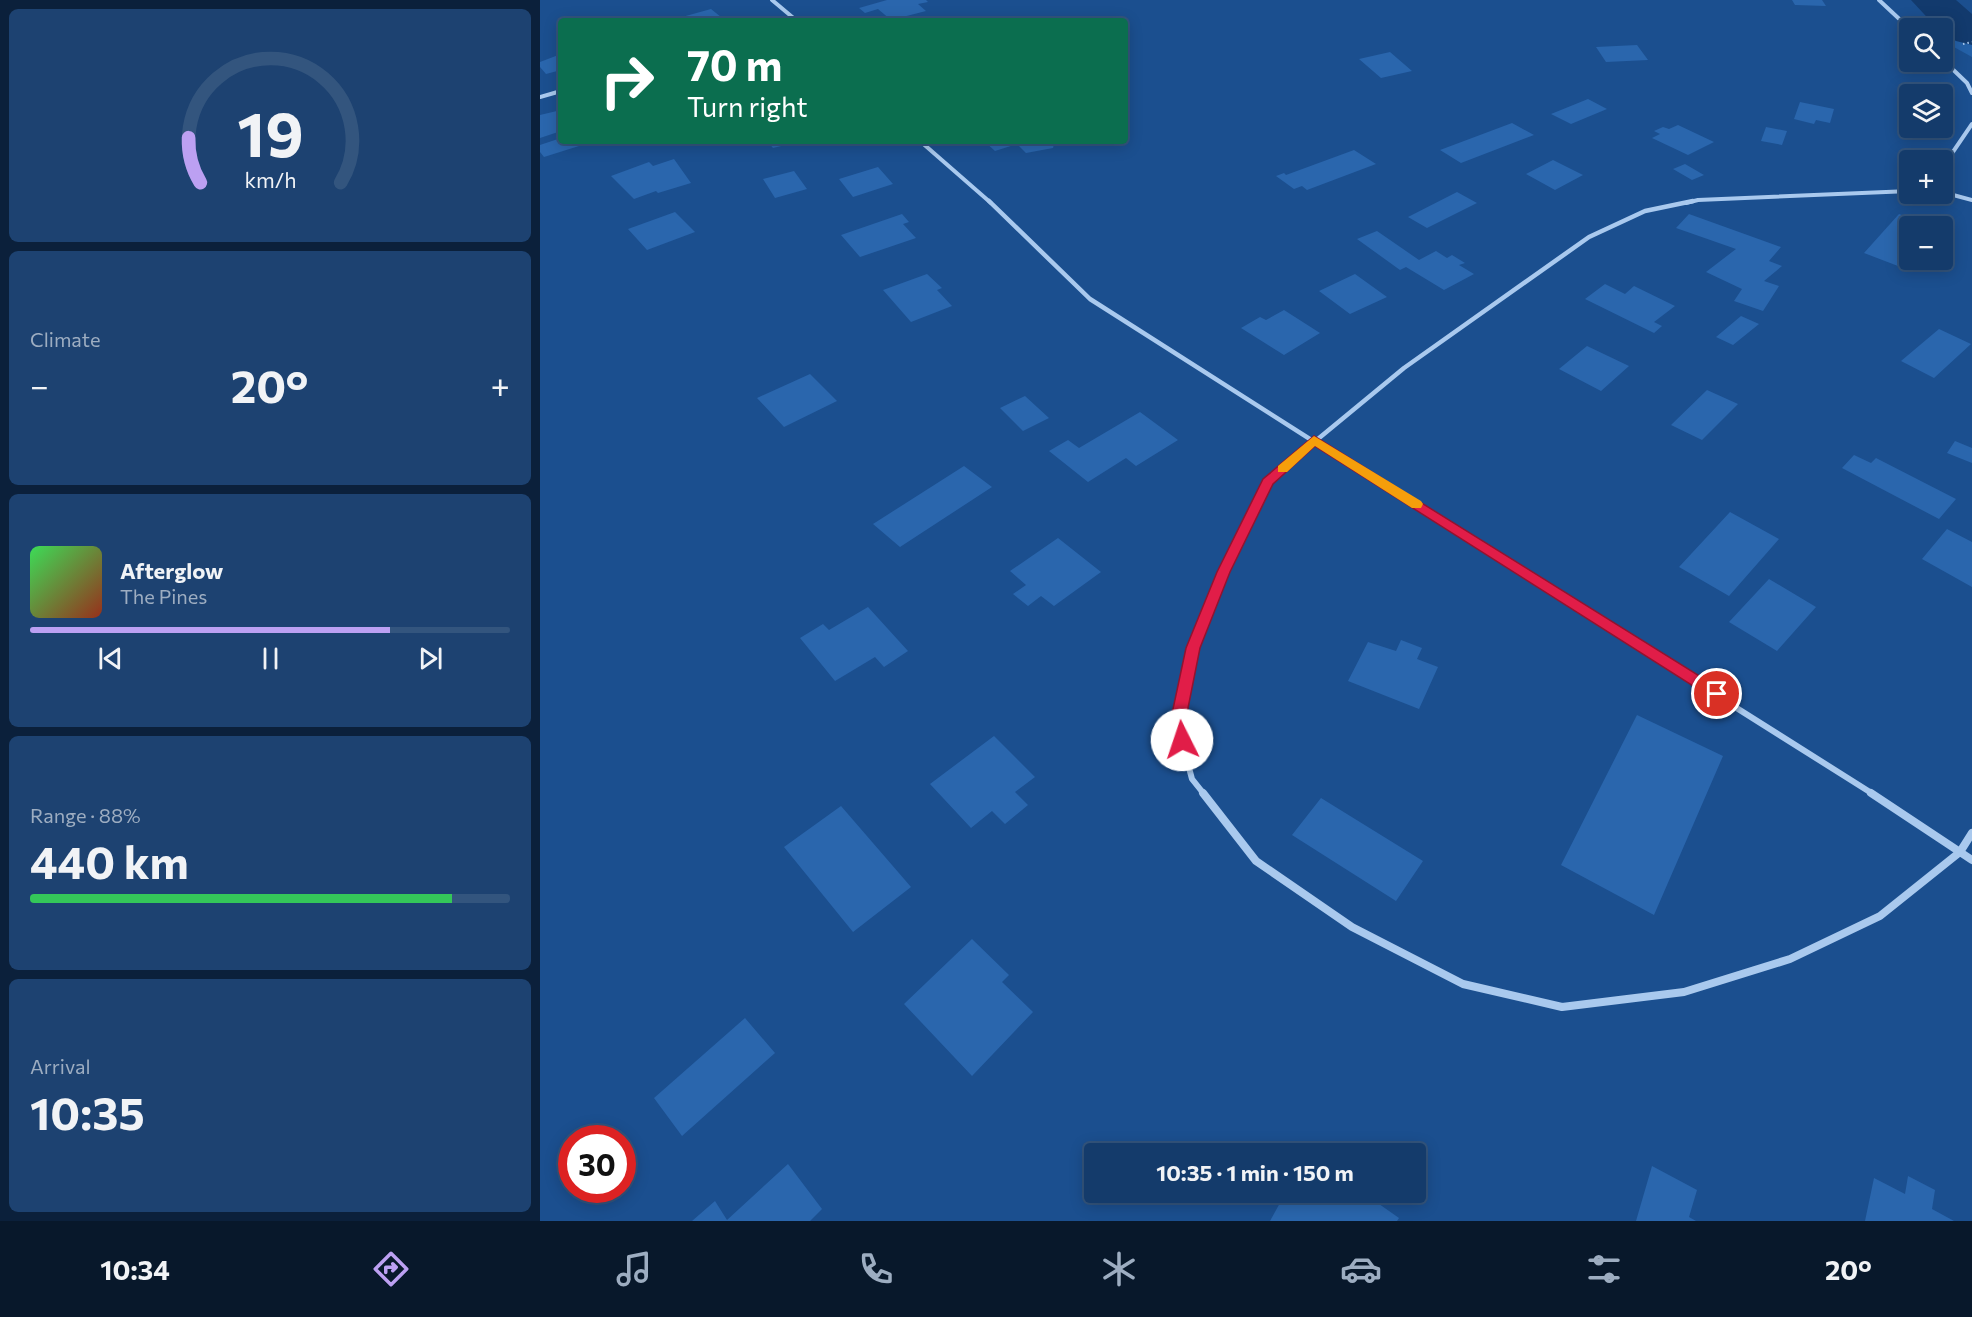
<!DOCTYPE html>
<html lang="en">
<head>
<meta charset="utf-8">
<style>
  body { margin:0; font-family:Commissioner,sans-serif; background:#1d4271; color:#f1f3f6; height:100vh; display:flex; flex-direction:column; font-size:22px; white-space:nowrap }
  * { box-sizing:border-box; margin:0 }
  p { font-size:20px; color:#9dadc1 }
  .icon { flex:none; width:33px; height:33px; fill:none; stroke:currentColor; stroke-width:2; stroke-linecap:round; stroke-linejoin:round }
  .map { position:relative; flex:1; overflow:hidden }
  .panel { display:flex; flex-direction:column; gap:9px; padding:9px; background:#0b203b; width:540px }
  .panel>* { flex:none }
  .top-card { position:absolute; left:18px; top:18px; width:570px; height:126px; border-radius:6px; box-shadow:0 3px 15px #0003,0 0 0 2px #33557e; background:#0b6e4f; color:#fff; overflow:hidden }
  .tools { position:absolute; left:1359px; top:18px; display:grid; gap:12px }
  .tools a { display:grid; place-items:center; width:54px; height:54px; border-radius:6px; background:#143b6b; box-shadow:0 3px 15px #0003,0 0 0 2px #33557e; font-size:30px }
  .speed { position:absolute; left:18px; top:1125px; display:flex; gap:12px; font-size:30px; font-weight:700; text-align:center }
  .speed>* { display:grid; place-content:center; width:78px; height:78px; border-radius:50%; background:#143b6b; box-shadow:0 3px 15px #0003,0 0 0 2px #33557e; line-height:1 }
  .speed .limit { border:9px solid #d22; background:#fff; color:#111 }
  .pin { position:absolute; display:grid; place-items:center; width:51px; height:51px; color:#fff; margin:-26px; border:3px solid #fff; border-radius:50%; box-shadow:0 2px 6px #0007 }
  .me { position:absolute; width:66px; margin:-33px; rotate:356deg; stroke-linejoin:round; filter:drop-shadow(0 0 4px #0008) }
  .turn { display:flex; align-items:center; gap:21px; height:126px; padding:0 30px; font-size:27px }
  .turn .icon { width:78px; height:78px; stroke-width:2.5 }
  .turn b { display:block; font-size:42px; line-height:51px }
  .big { font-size:45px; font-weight:700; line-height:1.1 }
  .panel .card { flex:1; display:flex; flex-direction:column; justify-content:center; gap:9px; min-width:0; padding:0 21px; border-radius:9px; background:#1d4271 }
  .panel .dial { align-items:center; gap:0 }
  .dial svg { height:156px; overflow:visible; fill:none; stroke:#33557e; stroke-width:7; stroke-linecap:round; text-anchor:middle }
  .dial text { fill:#f1f3f6; stroke:none }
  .song { display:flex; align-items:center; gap:18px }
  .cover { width:72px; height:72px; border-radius:9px; background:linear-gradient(135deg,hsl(130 70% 55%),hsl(10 70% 35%)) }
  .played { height:6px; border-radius:3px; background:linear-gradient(90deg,#bca0f2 75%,#33557e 75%) }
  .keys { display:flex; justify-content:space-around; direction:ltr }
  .heat { display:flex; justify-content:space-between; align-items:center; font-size:33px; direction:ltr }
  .charge { height:9px; border-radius:4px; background:linear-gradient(90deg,#34c759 88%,#33557e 0) }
  .trip { position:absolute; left:544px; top:1143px; width:342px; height:60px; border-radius:6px; background:#143b6b; box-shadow:0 3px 15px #0003,0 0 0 2px #33557e; font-weight:700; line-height:60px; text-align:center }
  .tabs { display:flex; height:96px; justify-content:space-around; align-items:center; background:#08182b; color:#9dadc1 }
  .tabs .icon { width:42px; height:42px }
  .tabs .selected { color:#bca0f2 }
  .tabs b { font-size:27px; color:#f1f3f6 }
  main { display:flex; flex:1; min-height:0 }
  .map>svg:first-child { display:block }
</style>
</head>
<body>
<main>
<section class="panel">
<div class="card dial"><svg viewBox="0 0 100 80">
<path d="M14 69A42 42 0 1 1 86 69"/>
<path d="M14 69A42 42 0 0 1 8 46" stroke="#bca0f2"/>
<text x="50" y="56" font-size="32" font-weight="700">19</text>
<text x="50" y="72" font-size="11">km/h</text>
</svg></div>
<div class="card"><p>Climate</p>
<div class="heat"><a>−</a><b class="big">20°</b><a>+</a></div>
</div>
<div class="card">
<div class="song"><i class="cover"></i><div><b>Afterglow</b><p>The Pines</p></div></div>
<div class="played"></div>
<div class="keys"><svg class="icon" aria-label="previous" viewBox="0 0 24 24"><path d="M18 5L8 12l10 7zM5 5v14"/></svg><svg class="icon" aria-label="pause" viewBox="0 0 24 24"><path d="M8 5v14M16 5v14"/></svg><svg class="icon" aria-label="next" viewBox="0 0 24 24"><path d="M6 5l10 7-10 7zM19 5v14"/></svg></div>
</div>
<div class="card"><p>Range · 88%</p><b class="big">440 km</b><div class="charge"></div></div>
<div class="card"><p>Arrival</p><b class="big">10:35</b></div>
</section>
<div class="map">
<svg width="1432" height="1221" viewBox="0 0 1432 1221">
  <rect width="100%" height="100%" fill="#1b4f8f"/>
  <path fill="#2461a8" d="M1403,29h29v28l-29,-16z"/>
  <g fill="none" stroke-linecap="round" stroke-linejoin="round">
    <path fill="#123a6d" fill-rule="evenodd" d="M1371,0h45l16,14v31l-16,-4 -14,-8v-5h-5z"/>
  </g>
  <path fill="#2a66ad" d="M347,0h39l2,2 -10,2 8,7 -35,9 -13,-11 -13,4 -6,-5z
    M1252,0h30l4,6 -31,-1z
    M171,9l15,12h-40l-4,-4z
    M1097,45l11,15 -42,2 -10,-15z
    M850,52l22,19 -31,7 -22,-19z
    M21,54v16l-15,4 -6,-7v-5z
    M1048,99l19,10 -36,15 -20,-10z
    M1260,102l34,7 -4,14 -14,-3 -2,4 -20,-5z
    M21,110v21l-21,7v-23z
    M972,123l22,12 -73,28 -21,-13z
    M1138,125l36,17 -26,13 -36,-17 8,-4 -6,-3 9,-4 6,2z
    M1226,127l21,4 -5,14 -21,-4z
    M21,138v3h14l4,5 -35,11 -4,-5v-7z
    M227,141h30v1l-24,6z
    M444,141h67l3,3 -1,4 -27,5 -9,-9 -22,7z
    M814,150l22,14 -69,26 -5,-4 -8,3 -18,-13 8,-3 2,2z
    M134,159l17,24 -33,10 -2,-2 -22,8 -23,-23 38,-14 4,4z
    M1013,160l30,15 -28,15 -29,-16z
    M1145,164l19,11 -12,5 -19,-11z
    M338,167l15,17 -40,13 -14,-18z
    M254,171l13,18 -32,9 -12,-19z
    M917,192l20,11 -50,25 -19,-11z
    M135,212l20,20 -48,18 -19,-21z
    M362,214l7,8 -6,2 13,14 -56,19 -19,-22z
    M1149,214l92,33 -12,14 13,5 -18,15 15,5 -16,25 -29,-10 8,-12 -36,-17 30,-23 -60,-21z
    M1359,214l35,12h-24v27l-12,13 -34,-13z
    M837,231l42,29 17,-9 11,7 5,-3 13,8 -6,2 15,9 -30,16 -38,-23 -6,3 -43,-31z
    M387,274l15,14 -5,2 15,16 -41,16 -28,-32z
    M815,274l32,23 -37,17 -31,-23z
    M1065,284l20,10 9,-8 41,20 -21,16 8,4 -8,7 -69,-34z
    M744,310l36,23 -36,22 -43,-27 19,-11 6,3z
    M1201,316l18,8 -26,21 -17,-8z
    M1399,329l32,15 -37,34 -33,-17z
    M1047,346l42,20 -28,25 -42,-22z
    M270,374l27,27 -53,26 -27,-29z
    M1167,390l31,14 -36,36 -31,-15z
    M485,396l24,22 -26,13 -23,-23z
    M600,412l38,28 -42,26 -10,-8 -38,24 -39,-31 19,-11 11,8z
    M1415,441l17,7v15l-25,-10z
    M1314,455l17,8 5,-5 80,41 -17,20 -97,-51z
    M424,466l28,21 -92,60 -27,-23z
    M1190,512l49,27 -50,57 -50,-29z
    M1407,529l25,13v45l-50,-28z
    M518,538l43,34 -47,34 -13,-10 -13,10 -15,-12 13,-9 -16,-14z
    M1229,579l47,28 -39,44 -48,-29z
    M328,607l40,44 -24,16 -9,-10 -40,24 -35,-43 23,-14 6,6z
    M861,640l21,8 -5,11 21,8 -19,42 -71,-28 20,-39 28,9z
    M1097,715l86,41 -69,159 -93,-50z
    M454,736l41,41 -20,15 13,13 -23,19 -13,-13 -21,17 -41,-44z
    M781,798l102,63 -27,40 -104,-66z
    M301,806l70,81 -58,45 -69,-85z
    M432,939l37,36 -7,7 31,30 -61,64 -68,-72z
    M205,1018l30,35 -93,83 -28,-38z
    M248,1164l34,45 -12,12h-118l23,-20 12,19z
    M1112,1166l45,24 -8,27 7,4h-60z
    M1368,1176l27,14 -3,19 22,12h-89l9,-43 31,16z
    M746,1192h14l7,6 3,-6h52l37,26 -2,3h-127z"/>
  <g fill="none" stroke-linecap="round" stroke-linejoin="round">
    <path stroke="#a9c9ee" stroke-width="2" stroke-dasharray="1.5 3" stroke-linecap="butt" d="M1423,44l9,-2"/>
    <path stroke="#a9c9ee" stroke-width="4" d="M232,0l25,21
      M1339,0l31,29
      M1402,59l25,24 5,10
      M0,97l21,-6
      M380,141l71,62
      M1402,168l30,-44
      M1402,192l30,8
      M1146,203l12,-3 212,-9"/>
    <path stroke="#a9c9ee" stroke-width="4.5" d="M449,201l101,98 256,163
      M750,462l114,-94 185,-131 56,-26 48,-10"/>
    <path stroke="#a9c9ee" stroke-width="6" d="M803,460l530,334
      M664,794l-12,-15 -15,-56 16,-75 30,-76 45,-90 24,-22"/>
    <path stroke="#a9c9ee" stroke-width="8" d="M663,793l53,68 96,66 111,57 99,23 122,-15 106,-33 90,-43 80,-64 12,-19
      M1331,793l101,67"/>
  </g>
  <path fill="#e11d48" stroke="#92132f" stroke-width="1.5" d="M774,436l408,254 2,4 -2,4h-10l-397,-252 -42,38 -43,88 -30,76 -15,75 4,17 -2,5 -5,2 -6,-2 -6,-22 16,-75 31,-76 46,-93z"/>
  <path fill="#f59e0b" d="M774,436l107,65 2,3 -2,4h-9l-97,-62 -28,26h-9v-6z"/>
</svg>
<div class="tools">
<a><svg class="icon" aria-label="search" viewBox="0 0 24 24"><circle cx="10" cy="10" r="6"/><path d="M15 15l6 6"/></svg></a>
<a><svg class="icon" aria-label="layers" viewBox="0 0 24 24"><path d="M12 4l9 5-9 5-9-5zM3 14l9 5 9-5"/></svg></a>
<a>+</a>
<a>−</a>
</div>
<div class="speed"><div class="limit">30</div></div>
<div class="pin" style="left:1177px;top:694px;background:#d93025"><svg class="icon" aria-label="arrive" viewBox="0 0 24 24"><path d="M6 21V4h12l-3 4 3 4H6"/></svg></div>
<svg class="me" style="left:642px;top:740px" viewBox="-20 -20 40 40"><circle r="19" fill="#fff"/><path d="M0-13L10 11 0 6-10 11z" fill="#e11d48"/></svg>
<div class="trip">10:35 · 1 min · 150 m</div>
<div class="top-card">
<div class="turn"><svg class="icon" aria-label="right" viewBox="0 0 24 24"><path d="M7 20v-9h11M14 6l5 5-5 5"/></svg><div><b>70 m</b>Turn right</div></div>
</div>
</div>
</main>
<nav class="tabs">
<b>10:34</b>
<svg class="icon selected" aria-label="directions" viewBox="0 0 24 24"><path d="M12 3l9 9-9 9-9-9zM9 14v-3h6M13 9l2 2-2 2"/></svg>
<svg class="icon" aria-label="music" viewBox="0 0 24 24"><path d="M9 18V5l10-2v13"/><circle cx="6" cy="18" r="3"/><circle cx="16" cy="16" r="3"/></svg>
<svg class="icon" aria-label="phone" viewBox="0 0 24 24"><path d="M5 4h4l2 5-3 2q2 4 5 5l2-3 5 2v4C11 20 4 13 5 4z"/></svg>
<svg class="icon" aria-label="climate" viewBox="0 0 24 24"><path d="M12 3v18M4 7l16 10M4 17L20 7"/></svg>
<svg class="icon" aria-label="car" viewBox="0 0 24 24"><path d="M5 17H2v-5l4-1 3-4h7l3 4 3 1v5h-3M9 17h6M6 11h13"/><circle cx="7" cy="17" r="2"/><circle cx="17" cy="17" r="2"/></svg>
<svg class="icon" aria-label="filters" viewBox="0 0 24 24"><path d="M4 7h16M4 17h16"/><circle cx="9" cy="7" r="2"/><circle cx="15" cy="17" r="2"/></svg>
<b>20°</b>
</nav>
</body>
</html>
